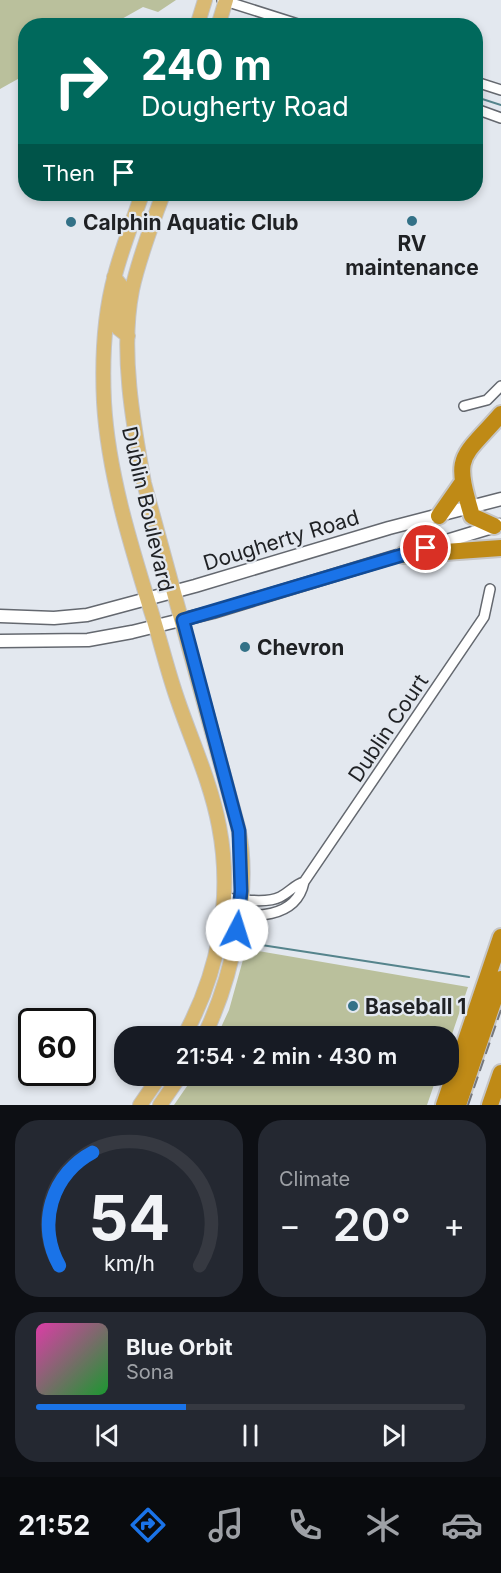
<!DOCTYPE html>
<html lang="en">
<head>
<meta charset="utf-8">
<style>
  body { margin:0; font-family:Inter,sans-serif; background:#242831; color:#f1f3f6; height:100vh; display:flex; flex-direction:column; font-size:22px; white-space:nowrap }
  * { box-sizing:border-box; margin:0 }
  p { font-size:20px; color:#9ea1a6 }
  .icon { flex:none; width:33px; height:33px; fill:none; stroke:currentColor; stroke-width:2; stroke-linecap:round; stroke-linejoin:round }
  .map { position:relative; height:1105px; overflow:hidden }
  .details { display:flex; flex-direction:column; gap:15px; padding:15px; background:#0d0f14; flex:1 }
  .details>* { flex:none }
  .top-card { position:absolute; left:18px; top:18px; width:465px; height:183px; border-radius:24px; box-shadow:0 3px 9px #0003; background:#00695c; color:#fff; overflow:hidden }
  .speed { position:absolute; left:18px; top:1008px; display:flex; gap:12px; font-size:30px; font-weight:700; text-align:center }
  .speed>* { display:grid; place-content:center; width:78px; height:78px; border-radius:50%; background:#171b24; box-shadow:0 3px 9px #0003; line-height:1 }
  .speed .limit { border:3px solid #111; border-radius:9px; background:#fff; color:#111 }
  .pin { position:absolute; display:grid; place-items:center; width:51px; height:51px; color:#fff; margin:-26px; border:3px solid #fff; border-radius:50%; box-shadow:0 2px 6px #0007 }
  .me { position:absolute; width:66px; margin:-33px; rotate:5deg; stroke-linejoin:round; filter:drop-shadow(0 0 4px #0008) }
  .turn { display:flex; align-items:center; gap:21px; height:126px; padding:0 24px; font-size:27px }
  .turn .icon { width:78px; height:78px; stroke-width:2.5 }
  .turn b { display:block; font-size:42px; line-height:51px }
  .then { display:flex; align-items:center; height:57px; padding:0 24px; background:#0003; gap:12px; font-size:22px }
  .big { font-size:45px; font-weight:600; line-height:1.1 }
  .details .tile { flex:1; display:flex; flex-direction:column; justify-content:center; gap:9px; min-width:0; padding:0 21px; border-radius:24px; background:#242831 }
  .details .dial { align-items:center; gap:0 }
  .dial svg { height:156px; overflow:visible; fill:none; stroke:#363941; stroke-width:7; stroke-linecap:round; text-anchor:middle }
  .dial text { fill:#f1f3f6; stroke:none }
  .song { display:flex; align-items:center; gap:18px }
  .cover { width:72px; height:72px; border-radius:9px; background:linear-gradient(135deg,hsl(320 70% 55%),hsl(130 70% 35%)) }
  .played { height:6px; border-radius:3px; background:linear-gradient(90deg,#1a73e8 35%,#363941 35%) }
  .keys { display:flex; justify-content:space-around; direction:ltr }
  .heat { display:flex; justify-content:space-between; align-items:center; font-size:33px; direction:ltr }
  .details .tiles { flex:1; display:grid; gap:15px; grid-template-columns:1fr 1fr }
  .tile:last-child { grid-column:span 2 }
  .trip { position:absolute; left:114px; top:1026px; width:345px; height:60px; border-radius:24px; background:#171b24; box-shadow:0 3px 9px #0003; font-weight:600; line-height:60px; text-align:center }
  .tab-bar { display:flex; height:96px; justify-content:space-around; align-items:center; background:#090b0e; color:#9ea1a6 }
  .tab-bar .icon { width:42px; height:42px }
  .tab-bar .current { color:#1a73e8 }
  .tab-bar b { font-size:27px; color:#f1f3f6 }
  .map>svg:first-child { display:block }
</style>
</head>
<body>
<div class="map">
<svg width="501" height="1105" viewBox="0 0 501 1105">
  <rect width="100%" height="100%" fill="#e3e8ef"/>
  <path fill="#bac09c" d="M0,0h176l-18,12 -15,-5 -32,18 -85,1 -1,49 -25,14z
    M246,949l222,38 -19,56 -1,-7h-231l12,-26z
    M194,1076h243l-10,29h-253z"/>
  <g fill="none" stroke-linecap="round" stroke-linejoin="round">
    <path stroke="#55848c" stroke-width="2" d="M238,19l20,7
      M476,97l25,8
      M255,944l214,33"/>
    <defs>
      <path id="street" d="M222,0l82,26
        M476,82l25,8
        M476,109l25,9
        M464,406l23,-6 14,-14
        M223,898c15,1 44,6 57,-1 10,-5 14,-12 24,-15
        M222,914c30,3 74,6 82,-32l180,-265 6,-28"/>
      <path id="secondary" d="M0,616l54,2 33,-3 108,-29 194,-58 112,-29
        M0,641l88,-1 44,-8 81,-20 286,-87"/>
      <path id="primary" d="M197,26l8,-26
        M218,26l8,-26
        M142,194c-9,27 -20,54 -27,81 -11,40 -13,86 -11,127 4,71 27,144 48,212 9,29 16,59 26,87 14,41 33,82 41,125 14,72 0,146 -35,210
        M163,194c-11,31 -24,63 -31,96 -12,61 1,133 12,193l94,344c14,63 -6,152 -34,209
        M114,277l8,10 -4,41 10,8
        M140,1105l20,-29
        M160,1105l20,-29"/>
      <path id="highway" d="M439,516l23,-33
        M494,526l-22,-10c-19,-63 -11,-56 29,-102
        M403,555l98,-7
        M444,1105l57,-168
        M458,1105l43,-126
        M490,1105l11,-32"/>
    </defs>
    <use href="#street" stroke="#64686f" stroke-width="12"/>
    <use href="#secondary" stroke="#64686f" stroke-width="15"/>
    <use href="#primary" stroke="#c5c5c6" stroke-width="16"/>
    <use href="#highway" stroke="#c5c5c6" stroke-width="20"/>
    <use href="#street" stroke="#fff" stroke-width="9"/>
    <use href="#secondary" stroke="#fff" stroke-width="12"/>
    <use href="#primary" stroke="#d9b973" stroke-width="14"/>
    <use href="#highway" stroke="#bf8a16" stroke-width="16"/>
    <path stroke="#75787d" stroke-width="2" stroke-dasharray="12 6" stroke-linecap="butt" d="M468,1105l33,-95"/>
  </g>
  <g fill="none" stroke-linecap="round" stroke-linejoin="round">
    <defs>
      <path id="route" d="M237,930l4,-39 -2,-60 -56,-211 243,-72"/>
    </defs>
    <use href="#route" stroke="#114b97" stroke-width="15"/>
    <use href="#route" stroke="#1a73e8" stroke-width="10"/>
  </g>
  <g fill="#337187" stroke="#e3e8ef" stroke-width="2">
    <circle cx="412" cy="221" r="6"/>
    <circle cx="71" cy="222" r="6"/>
    <circle cx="245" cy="647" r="6"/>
    <circle cx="353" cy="1006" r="6"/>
  </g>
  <g text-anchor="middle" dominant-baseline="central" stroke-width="4.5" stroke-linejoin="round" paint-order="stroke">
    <g font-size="21" font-weight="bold" fill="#1f2124" stroke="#e3e8ef" text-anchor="start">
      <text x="83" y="222">Calphin Aquatic Club</text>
      <text x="412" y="243" text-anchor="middle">RV<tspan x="412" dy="24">maintenance</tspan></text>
      <text x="257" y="647">Chevron</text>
      <text x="365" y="1006">Baseball 1</text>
    </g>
    <g font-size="21" fill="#1f2124" stroke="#e3e8ef">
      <text transform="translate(148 509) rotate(77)">Dublin Boulevard</text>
      <text transform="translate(281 540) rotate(-17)">Dougherty Road</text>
      <text transform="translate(388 728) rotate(-56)">Dublin Court</text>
    </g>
  </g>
</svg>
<div class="speed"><div class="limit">60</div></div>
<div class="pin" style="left:426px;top:548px;background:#d93025"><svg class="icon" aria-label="arrive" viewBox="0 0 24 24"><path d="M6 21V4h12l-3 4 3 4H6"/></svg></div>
<svg class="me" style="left:237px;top:930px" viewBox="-20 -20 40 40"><circle r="19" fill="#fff"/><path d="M0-13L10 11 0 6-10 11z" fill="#1a73e8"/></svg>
<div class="trip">21:54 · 2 min · 430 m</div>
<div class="top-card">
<div class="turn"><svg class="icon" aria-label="right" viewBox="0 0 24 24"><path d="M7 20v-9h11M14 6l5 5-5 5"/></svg><div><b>240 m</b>Dougherty Road</div></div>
<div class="then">Then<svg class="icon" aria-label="arrive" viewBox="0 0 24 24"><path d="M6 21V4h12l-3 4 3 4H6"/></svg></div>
</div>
</div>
<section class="details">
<div class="tiles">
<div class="tile dial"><svg viewBox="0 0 100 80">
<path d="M14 69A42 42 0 1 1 86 69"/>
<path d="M14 69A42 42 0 0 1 31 11" stroke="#1a73e8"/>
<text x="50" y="56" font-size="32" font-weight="700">54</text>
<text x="50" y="72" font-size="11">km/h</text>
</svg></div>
<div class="tile"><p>Climate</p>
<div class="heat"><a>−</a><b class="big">20°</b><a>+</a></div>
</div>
<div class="tile">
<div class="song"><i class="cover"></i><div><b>Blue Orbit</b><p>Sona</p></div></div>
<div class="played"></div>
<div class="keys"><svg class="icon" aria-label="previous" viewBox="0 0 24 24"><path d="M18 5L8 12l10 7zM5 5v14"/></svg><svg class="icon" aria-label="pause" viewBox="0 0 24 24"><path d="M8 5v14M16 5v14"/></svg><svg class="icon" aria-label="next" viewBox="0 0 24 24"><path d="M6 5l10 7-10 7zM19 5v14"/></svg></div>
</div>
</div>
</section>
<nav class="tab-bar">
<b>21:52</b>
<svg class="icon current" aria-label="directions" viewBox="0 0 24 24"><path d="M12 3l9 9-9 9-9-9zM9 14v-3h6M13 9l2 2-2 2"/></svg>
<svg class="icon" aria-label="music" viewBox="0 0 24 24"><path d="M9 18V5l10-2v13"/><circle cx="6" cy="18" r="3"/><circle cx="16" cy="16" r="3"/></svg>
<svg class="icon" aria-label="phone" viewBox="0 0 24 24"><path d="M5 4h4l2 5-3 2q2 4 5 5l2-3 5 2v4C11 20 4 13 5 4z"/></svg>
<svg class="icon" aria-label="climate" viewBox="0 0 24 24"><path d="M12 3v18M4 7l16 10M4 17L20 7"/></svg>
<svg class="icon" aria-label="car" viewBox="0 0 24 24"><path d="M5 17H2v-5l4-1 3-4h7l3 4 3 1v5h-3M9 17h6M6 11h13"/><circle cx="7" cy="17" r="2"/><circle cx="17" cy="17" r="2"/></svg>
</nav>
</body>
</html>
